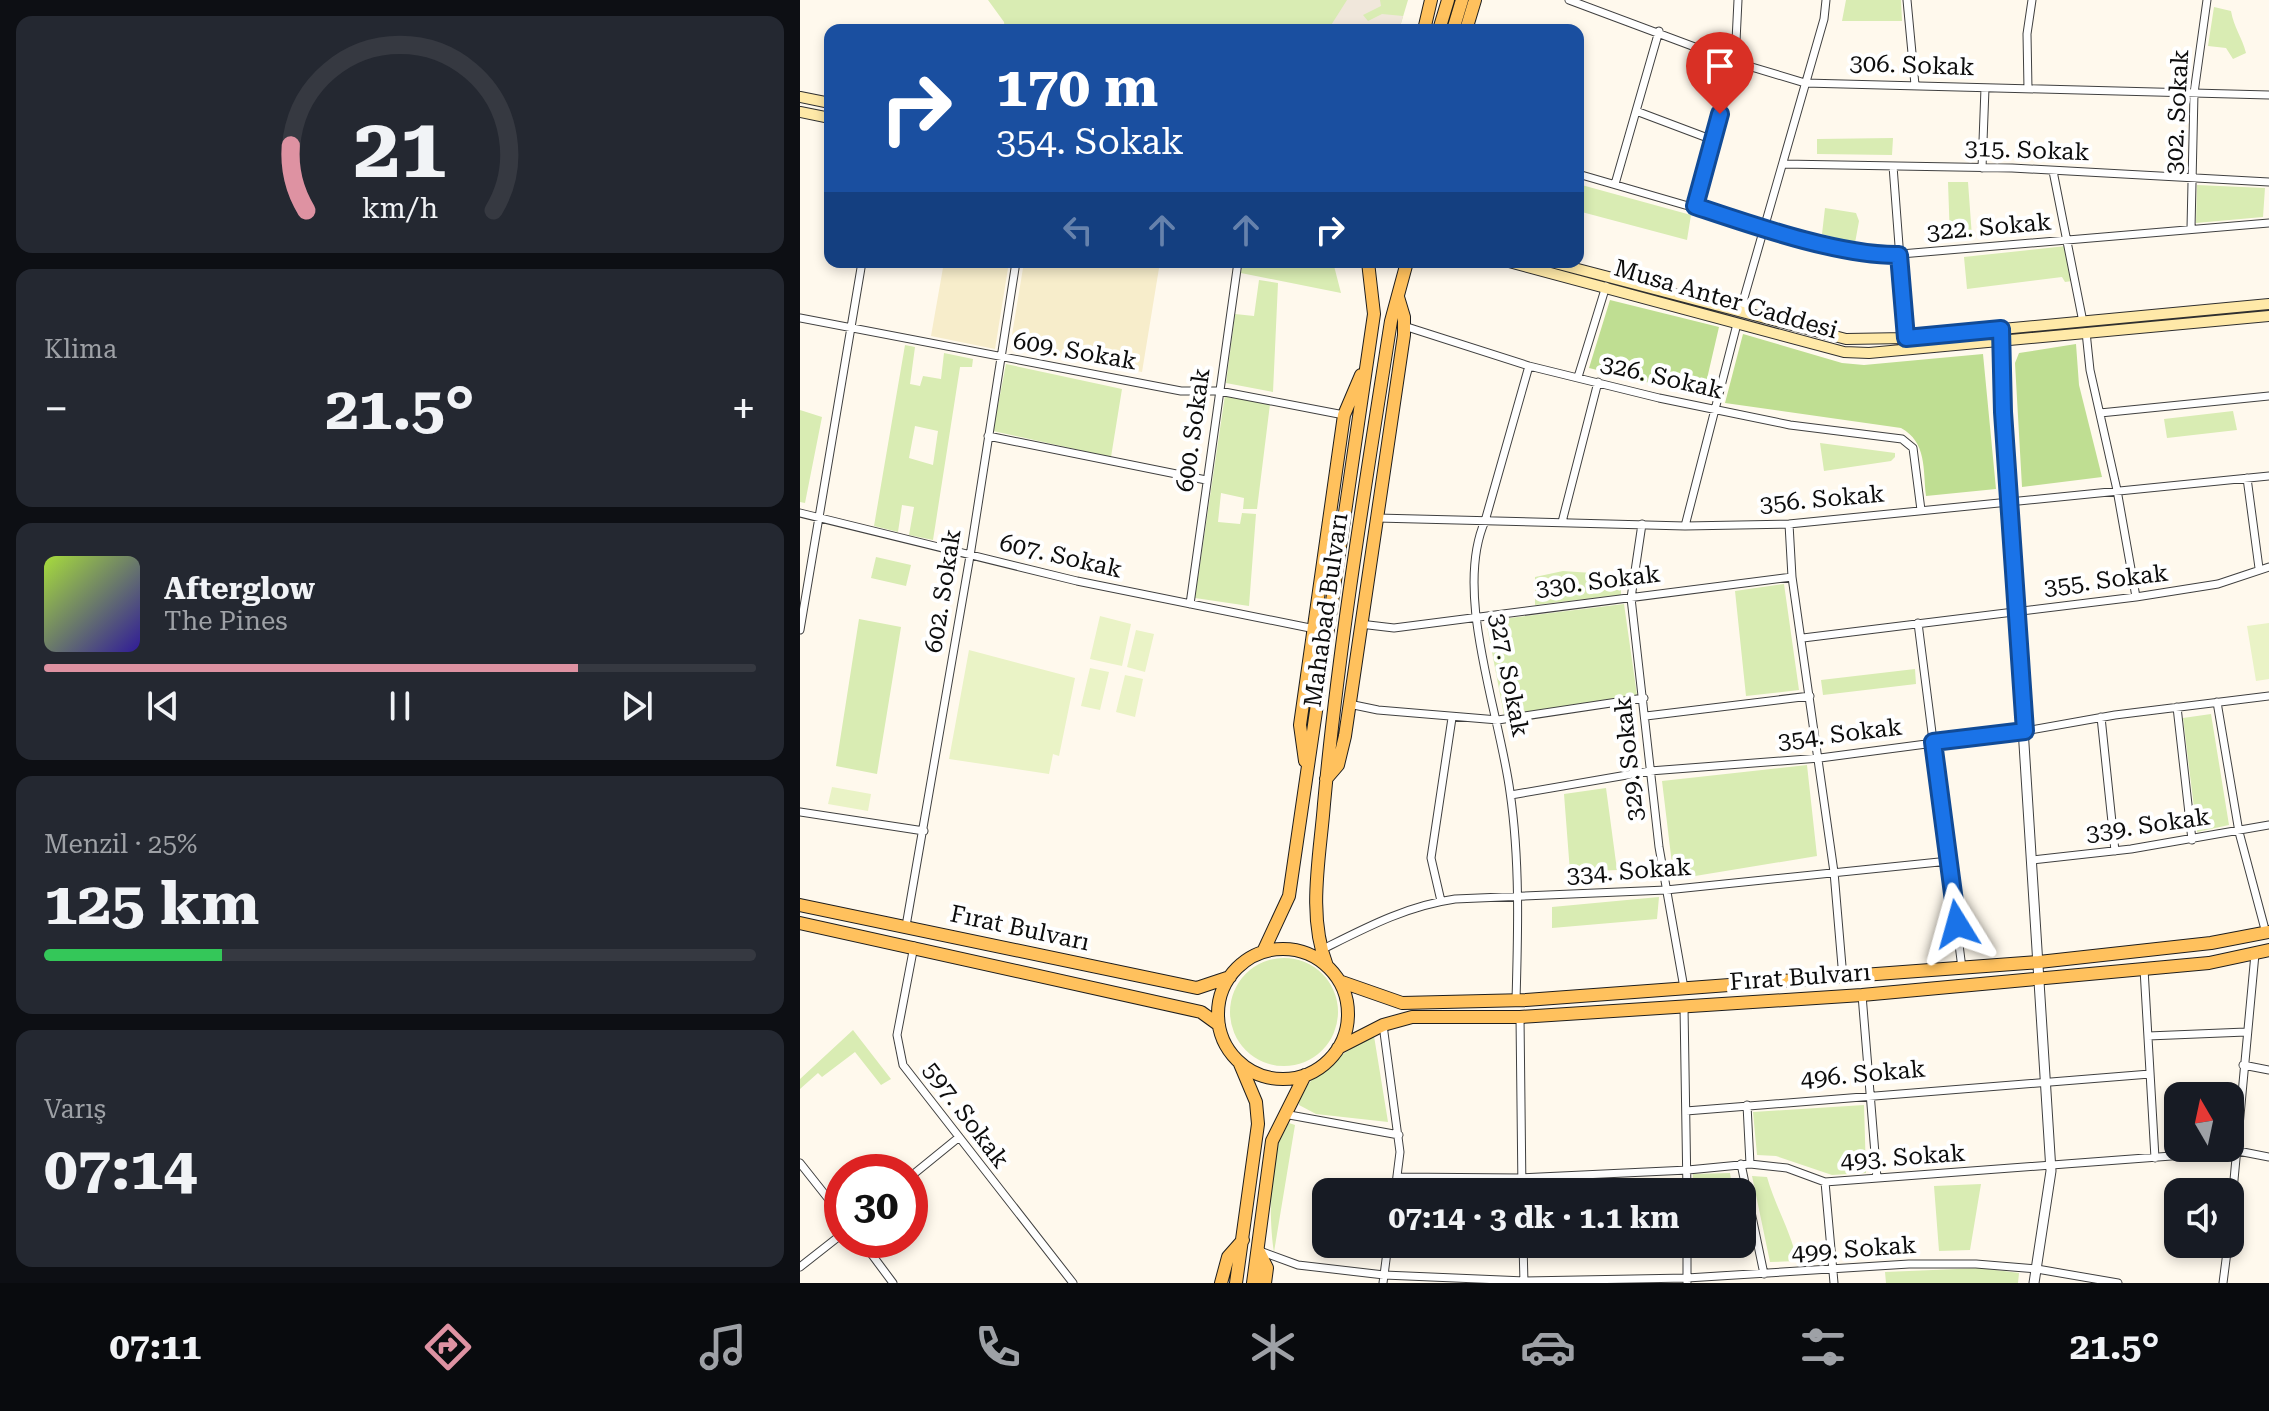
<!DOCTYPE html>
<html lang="tr">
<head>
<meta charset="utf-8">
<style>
  body { margin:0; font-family:"Roboto Serif",serif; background:#242831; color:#f1f3f6; height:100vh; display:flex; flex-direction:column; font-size:30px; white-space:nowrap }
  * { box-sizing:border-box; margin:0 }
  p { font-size:26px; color:#9ea1a6 }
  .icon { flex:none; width:44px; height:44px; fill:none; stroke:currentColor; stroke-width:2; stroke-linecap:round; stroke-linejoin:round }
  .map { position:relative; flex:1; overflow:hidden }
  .panel { display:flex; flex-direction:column; gap:16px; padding:16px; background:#0d0f14; width:800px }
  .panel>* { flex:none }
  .top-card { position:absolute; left:24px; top:24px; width:760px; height:244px; border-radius:16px; box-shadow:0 4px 12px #0003; background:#1a4fa0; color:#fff; overflow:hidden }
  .needle { width:52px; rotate:351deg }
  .controls { position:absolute; left:1364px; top:1082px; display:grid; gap:16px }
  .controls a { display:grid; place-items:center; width:80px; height:80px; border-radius:16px; background:#171b24; box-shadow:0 4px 12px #0003; font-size:40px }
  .speed { position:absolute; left:24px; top:1154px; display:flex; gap:16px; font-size:40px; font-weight:700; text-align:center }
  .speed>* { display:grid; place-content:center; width:104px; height:104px; border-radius:50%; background:#171b24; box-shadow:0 4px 12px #0003; line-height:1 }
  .speed .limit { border:12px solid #d22; background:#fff; color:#111 }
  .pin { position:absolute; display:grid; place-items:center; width:68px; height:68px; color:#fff; margin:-82px -34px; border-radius:50% 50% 50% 0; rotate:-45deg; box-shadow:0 0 8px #0007 }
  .pin .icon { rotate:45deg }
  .me { position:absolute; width:88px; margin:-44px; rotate:352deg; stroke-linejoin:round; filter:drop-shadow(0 0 6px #0008) }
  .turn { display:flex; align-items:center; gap:28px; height:168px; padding:0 40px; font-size:36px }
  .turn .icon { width:104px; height:104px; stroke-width:2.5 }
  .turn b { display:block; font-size:56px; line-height:68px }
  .lanes { display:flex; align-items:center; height:76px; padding:0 40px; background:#0003; justify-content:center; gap:40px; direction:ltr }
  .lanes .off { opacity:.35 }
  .big { font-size:60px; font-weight:700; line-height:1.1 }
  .panel .card { flex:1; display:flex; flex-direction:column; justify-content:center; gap:12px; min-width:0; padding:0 28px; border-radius:16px; background:#242831 }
  .panel .dial { align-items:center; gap:0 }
  .dial svg { height:208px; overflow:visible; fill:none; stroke:#363941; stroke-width:7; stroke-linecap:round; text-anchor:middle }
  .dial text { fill:#f1f3f6; stroke:none }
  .song { display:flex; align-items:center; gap:24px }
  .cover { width:96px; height:96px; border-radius:12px; background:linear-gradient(135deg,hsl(80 70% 55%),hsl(250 70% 35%)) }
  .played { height:8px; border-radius:4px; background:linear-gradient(90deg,#de92a2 75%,#363941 75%) }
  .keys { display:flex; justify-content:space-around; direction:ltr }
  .heat { display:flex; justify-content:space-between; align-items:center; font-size:44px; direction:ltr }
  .charge { height:12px; border-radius:6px; background:linear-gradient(90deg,#34c759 25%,#363941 0) }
  .trip { position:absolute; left:512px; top:1178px; width:444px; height:80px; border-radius:16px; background:#171b24; box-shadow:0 4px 12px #0003; font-weight:700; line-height:80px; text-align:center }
  .tab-bar { display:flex; height:128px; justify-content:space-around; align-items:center; background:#090b0e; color:#9ea1a6 }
  .tab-bar .icon { width:56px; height:56px }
  .tab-bar .active { color:#de92a2 }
  .tab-bar b { font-size:36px; color:#f1f3f6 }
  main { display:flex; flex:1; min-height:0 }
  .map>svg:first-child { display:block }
</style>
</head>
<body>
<main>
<section class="panel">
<div class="card dial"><svg viewBox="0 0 100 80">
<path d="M14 69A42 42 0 1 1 86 69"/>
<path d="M14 69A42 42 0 0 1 8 44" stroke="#de92a2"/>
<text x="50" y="56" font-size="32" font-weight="700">21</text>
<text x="50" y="72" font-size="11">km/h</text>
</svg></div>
<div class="card"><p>Klima</p>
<div class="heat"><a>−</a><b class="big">21.5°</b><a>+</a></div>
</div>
<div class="card">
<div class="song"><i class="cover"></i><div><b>Afterglow</b><p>The Pines</p></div></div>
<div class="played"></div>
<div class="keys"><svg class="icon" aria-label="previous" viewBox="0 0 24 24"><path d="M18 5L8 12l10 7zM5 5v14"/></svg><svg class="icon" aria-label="pause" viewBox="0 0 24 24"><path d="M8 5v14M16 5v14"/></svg><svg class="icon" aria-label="next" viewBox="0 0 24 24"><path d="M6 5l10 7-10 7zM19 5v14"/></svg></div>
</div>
<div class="card"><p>Menzil · 25%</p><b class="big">125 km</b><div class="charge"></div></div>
<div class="card"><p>Varış</p><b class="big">07:14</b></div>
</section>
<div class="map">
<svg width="1469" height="1283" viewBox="0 0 1469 1283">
  <rect width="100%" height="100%" fill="#fff9ed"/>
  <path fill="#f7edcb" d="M144,262h65l-14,87 -64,-13z
    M224,262h136l-18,110 -132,-25z"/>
  <path fill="#d9ecb3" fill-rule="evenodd" d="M188,0h420l-9,30h-394l-1,-8z
    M1046,0h55l1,21h-60z
    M1414,7l17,4c3,17 11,26 15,42l-13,6 -7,-11 -18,-2z
    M1093,138l-1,17 -75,-1v-15z
    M1148,182h20l4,55 -22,2z
    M778,184l113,31 -4,25 -109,-29z
    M1397,185l68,3 -2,29 -67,6z
    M1025,208l31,5 3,8 -4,22 -33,-9z
    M1266,246l6,35 -7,1 -3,-5 -95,12 -3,-32z
    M443,262h90l8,31 -100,-20z
    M459,280l19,3 -5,109 -47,-9 9,-69 19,2z
    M105,345l10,2 -5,37 10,2 3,-10 18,3 3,-26 29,6 -1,8h-12l-27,173 -24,-5 5,-28 -12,-2 -4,27 -24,-6zM115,426l23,5 -5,34 -24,-7z
    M206,364l116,25 -11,68 -118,-26z
    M425,395l45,9 -13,105h-14l1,-11 -23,-5 -3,29 22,2 2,-11 14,1 -7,92 -54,-8z
    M0,410l22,7 -17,86 -5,-1z
    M1433,411l4,19 -70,8 -3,-19z
    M1020,443l75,10v4l-4,4 -67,10z
    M76,557l35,8 -5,21 -35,-8z
    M763,571l58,4v20l-86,10v-28z
    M984,584l15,106 -53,6 -11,-105z
    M824,604l13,91 -133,20 -18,-94z
    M59,619l42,8 -24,147 -41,-8z
    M1115,669l1,15 -93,11 -2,-15z
    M1411,714l18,111 -32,7 -14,-114z
    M1007,765l10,91 -128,21v-14l-17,1 -10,-83z
    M806,788l11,82 -47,2 -6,-78z
    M859,897l-2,22 -105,9v-21z
    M430 1012a54 54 0 1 1 108 0a54 54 0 1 1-108 0Z
    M53,1030l38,49 -10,6 -26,-33 -33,25 -4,-4 -18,16v-10z
    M574,1036l14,86 -72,-8 -17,-9c1,-26 52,-58 75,-69z
    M1064,1105l2,68 -34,2 -56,-19 -19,-1 -4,-43z
    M489,1123l6,2 -21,127c-5,-28 -7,-108 15,-129z
    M930,1173l3,19h-41l1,-18z
    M952,1176l15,1c8,29 24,54 30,84l-27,1z
    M1181,1184l-11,66 -31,1 -5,-65z
    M1181,1268l38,5 -1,10h-132l-1,-11z"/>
  <path fill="#bfde92" d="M810,300l109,27 -16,69 -114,-28z
    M943,334l99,29 22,2 119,-11 13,135 -70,7c-3,-26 1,-54 -25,-68l-176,-25z
    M1276,344l3,41 23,92 -80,10 -7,-124 4,-10z"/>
  <path fill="#eaf3c6" d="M300,616l31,8 -9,42 -32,-7z
    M1469,623v56l-13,2 -9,-55z
    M336,630l18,4 -9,38 -18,-5z
    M169,650l106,28 -16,78 -6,-2 -4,20 -100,-15z
    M290,668l19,4 -9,38 -19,-4z
    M325,675l18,4 -8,38 -19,-5z
    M32,787l39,7 -3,17 -40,-7z"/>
  <path fill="#f0e7db" d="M547,0h33l1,6 -18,9 5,6 14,-7 21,2 -4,14h-71z"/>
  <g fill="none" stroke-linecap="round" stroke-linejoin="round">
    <defs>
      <path id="minor" d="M769,0l166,62 70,21 464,12
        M1107,0l8,85
        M1228,89l-1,-55 5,-34
        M836,111l77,29
        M983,164l229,4 257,14
        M1093,166l13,172
        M1182,168l3,-80
        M1253,171l30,151
        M778,174l186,54 97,24 28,3 380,-32
        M815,184l44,-153
        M895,206l40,-144 3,-62
        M1391,228l3,-135 13,-93
        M940,312l84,-293 2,-19
        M0,318l381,73h38l125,24
        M604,326l125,40 130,32 131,27 112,14 11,9 8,62
        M1286,332l4,38 27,120 19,107
        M778,377l28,-91
        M1300,413l169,-17
        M188,436l218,44
        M1447,478l12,90
        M0,513l277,68 238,48
        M577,518l308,8 104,-2 480,-48
        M762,522l36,-140
        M842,524l-11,74 28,249 25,141
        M989,524l3,53 42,295 9,106
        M885,526l52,-202
        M390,604l48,-342
        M1118,623l44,345
        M560,624l34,4 398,-51
        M0,630l62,-368
        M1003,638l333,-41 82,-13 51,-17
        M1417,702l22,130 27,101
        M549,704l29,6 120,10 146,-22
        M1377,707l15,133
        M846,716l164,-20
        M1301,717l14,134
        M711,795l139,-24 170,-13 205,-27 90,-16 154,-19
        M0,812l124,19
        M1232,860l99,-11 138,-24
        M641,901l-10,-43 21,-140
        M106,926l64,-370 46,-294
        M114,946l-17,89 6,30 170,218
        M521,950c44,-22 85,-44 134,-51l211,-9 283,-29
        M1344,969l11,189
        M1062,995l15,183
        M716,1000c2,-68 4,-140 -6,-208 -10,-78 -57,-199 -25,-271l44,-155
        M884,1007l3,185
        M720,1017l2,175
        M583,1025l17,127 -5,40
        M1348,1036l98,-4
        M1443,1065l26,5
        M947,1105l3,59
        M886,1111l464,-37
        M484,1114l115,21
        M0,1163l42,53
        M941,1164l23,110
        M110,1177l48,-39
        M597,1177l124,1 167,-8 62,-6 37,4 38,14 413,-31 31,6
        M1025,1182l9,101
        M1430,1223l25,-269
        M61,1240l32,43
        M723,1244l1,39
        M887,1244v38
        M460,1251l38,14 86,10 141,6 162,-3 222,-14h67l61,5 81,14
        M0,1267l42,-33
        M583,1283l5,-39
        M1423,1283l5,-39"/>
      <path id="tertiary" d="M1201,329l2,83 48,759 -17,112"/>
      <path id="secondary" d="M0,97l30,6
        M0,112l30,6
        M709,262l335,90 25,1 400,-37
        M751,262l295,77 60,-1 363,-34"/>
      <path id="primary" d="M624,30l7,-30
        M639,30l9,-30
        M653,30l9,-30
        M666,30l9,-30
        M505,761l-5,-36 44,-310 17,-40
        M526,779l12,-14 7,-29 59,-401v-18l-6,-20
        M0,905l397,83 33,-11
        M0,923l401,89 18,13
        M418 1014a65 65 0 1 1 130 0a65 65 0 1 1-130 0Z
        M463,952l26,-56 85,-582 -6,-52
        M527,966c-20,-51 -7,-109 -3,-162 15,-162 42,-323 67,-483l16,-59
        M539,981l63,22 124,-3 513,-38 172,-19 58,-11
        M538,1048l45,-23 29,-8h108l342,-22 347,-32 60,-13
        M458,1250l9,18 -2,15
        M421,1283l7,-26 15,-17
        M436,1283l22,-159 -2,-22 -16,-38
        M453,1283l19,-142 33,-66"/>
    </defs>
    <use href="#minor" stroke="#404040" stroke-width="9"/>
    <use href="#tertiary" stroke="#404040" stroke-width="11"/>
    <use href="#secondary" stroke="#2f2f2f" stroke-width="12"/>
    <use href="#primary" stroke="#1e1e1e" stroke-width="14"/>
    <use href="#minor" stroke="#fff" stroke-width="7"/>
    <use href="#tertiary" stroke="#fff" stroke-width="9"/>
    <use href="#secondary" stroke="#ffe9a8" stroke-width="10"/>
    <use href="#primary" stroke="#ffc15d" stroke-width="12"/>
  </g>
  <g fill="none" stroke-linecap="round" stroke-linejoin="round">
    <defs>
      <path id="route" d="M920,114l-25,92c57,19 145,50 204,49l7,83 95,-9 2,83 22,319 -92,11 24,182"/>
    </defs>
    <use href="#route" stroke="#114b97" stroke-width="20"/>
    <use href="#route" stroke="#1a73e8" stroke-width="14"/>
  </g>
  <g text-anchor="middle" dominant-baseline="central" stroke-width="8" stroke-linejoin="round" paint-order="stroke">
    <g font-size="24" fill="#0d0d0d" stroke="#fff">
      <text transform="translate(1112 65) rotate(2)">306. Sokak</text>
      <text transform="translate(1377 112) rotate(-87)">302. Sokak</text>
      <text transform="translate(1227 150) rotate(2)">315. Sokak</text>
      <text transform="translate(1189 227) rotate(-5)">322. Sokak</text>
      <text transform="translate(926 299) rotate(16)">Musa Anter Caddesi</text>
      <text transform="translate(275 351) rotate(10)">609. Sokak</text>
      <text transform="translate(862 377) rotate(13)">326. Sokak</text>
      <text transform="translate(393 430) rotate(-82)">600. Sokak</text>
      <text transform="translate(1022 499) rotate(-5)">356. Sokak</text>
      <text transform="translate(261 556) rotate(13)">607. Sokak</text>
      <text transform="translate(1306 580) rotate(-7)">355. Sokak</text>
      <text transform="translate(798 581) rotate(-7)">330. Sokak</text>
      <text transform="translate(143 591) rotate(-81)">602. Sokak</text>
      <text transform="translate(526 610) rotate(-82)">Mahabad Bulvarı</text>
      <text transform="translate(709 675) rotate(79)">327. Sokak</text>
      <text transform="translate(1040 734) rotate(-7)">354. Sokak</text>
      <text transform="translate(829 759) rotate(-96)">329. Sokak</text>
      <text transform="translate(1348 825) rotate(-8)">339. Sokak</text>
      <text transform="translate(829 871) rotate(-4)">334. Sokak</text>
      <text transform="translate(220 928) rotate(12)">Fırat Bulvarı</text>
      <text transform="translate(1000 977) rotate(-4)">Fırat Bulvarı</text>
      <text transform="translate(1063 1074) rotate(-5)">496. Sokak</text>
      <text transform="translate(166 1115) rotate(53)">597. Sokak</text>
      <text transform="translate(1103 1157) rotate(-4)">493. Sokak</text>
      <text transform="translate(1054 1249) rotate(-4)">499. Sokak</text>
    </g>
  </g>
</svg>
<div class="controls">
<a><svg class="needle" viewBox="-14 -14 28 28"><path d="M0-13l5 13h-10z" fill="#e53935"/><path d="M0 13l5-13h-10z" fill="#9ea1a6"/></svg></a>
<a><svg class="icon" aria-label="sound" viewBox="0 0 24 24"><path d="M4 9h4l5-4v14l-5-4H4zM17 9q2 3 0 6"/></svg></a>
</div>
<div class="speed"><div class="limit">30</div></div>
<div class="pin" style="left:920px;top:114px;background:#d93025"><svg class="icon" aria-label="arrive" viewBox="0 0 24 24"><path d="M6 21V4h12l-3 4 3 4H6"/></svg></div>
<svg class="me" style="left:1157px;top:924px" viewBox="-20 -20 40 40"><path d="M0-17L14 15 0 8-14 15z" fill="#1a73e8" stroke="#fff" stroke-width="4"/></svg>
<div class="trip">07:14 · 3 dk · 1.1 km</div>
<div class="top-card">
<div class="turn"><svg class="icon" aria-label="right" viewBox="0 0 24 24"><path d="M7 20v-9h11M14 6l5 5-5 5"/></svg><div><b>170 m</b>354. Sokak</div></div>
<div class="lanes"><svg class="icon off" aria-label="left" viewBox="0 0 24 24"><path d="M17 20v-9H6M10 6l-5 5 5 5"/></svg><svg class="icon off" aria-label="ahead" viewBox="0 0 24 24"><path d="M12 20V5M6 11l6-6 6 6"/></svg><svg class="icon off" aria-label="ahead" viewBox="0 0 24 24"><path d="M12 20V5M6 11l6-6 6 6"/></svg><svg class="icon" aria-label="right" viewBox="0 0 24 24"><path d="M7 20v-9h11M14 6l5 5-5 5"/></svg></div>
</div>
</div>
</main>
<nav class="tab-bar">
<b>07:11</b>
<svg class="icon active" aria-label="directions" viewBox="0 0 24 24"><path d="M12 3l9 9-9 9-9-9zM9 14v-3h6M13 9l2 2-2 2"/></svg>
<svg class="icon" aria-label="music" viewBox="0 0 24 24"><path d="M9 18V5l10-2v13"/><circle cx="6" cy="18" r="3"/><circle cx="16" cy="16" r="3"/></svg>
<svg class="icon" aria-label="phone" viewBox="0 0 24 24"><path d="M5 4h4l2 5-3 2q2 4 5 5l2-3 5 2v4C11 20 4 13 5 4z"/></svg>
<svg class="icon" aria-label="climate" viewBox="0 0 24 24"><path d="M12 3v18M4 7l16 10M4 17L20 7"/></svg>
<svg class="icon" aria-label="car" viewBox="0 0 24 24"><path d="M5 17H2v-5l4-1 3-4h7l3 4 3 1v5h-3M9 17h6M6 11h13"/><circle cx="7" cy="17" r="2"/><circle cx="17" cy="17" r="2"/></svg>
<svg class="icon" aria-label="filters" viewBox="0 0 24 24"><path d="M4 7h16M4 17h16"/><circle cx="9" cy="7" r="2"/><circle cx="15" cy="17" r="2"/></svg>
<b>21.5°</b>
</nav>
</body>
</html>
